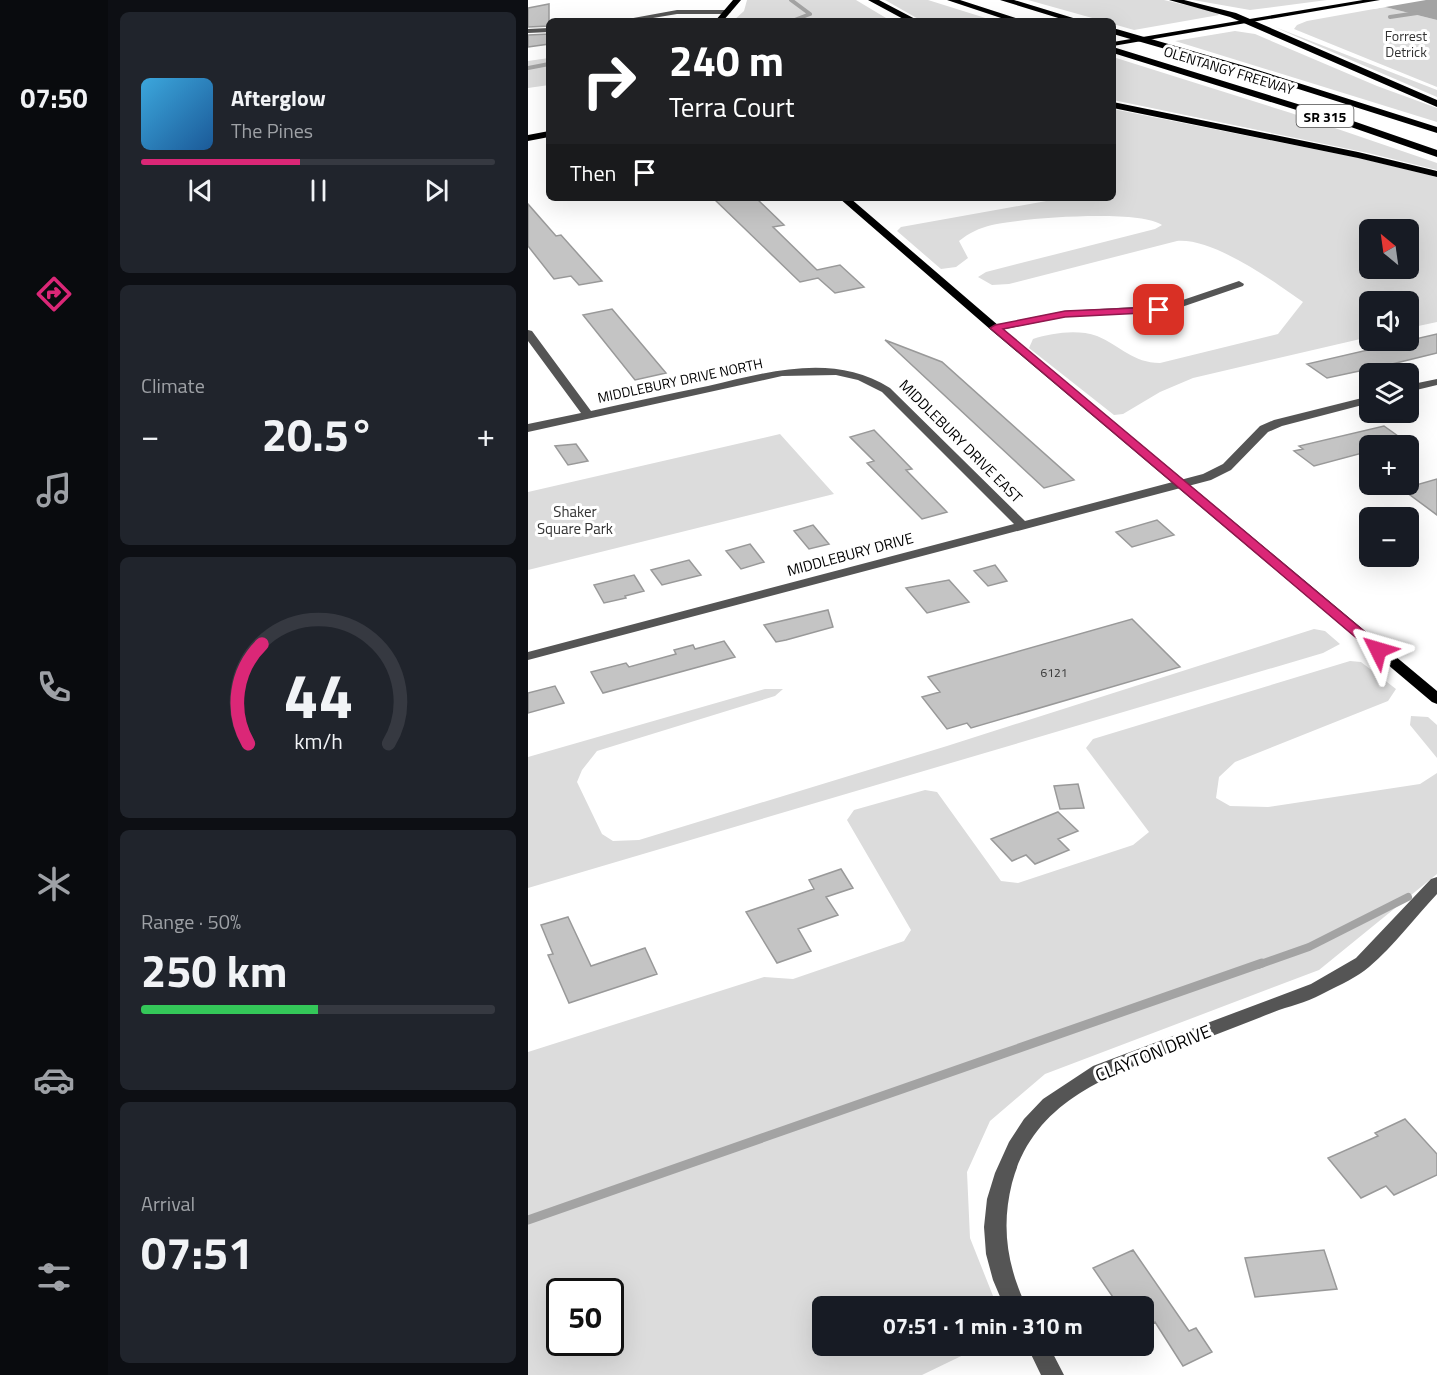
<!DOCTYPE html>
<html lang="en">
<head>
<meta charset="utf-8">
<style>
  body { margin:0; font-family:"Titillium Web",sans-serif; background:#20242c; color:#f1f3f6; height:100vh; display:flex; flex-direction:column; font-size:22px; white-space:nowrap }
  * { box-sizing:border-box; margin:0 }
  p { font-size:20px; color:#9ea1a6 }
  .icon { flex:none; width:33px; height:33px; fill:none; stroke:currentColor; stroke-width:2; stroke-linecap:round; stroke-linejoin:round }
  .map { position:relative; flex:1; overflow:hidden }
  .sheet { display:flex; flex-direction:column; gap:12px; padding:12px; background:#0d0f14; width:420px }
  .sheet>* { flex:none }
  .hud { position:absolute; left:18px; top:18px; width:570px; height:183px; border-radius:9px; box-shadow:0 6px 24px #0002; background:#202124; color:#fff; overflow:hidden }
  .needle { width:39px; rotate:331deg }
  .fabs { position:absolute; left:831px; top:219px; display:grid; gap:12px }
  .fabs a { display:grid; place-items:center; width:60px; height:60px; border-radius:9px; background:#171b24; box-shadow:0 6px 24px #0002; font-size:30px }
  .speed { position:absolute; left:18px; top:1278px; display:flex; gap:12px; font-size:30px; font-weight:700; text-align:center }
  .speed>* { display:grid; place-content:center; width:78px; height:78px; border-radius:50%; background:#171b24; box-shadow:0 6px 24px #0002; line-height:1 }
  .speed .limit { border:3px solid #111; border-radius:9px; background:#fff; color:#111 }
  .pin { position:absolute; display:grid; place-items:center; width:51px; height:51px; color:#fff; margin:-26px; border-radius:12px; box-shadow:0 3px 9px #0006 }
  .me { position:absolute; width:66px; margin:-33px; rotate:310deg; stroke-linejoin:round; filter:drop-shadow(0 0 4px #0008) }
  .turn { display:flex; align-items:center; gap:21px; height:126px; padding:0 24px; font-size:27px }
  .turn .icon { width:78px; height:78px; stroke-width:2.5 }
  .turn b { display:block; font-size:42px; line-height:51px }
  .then { display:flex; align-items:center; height:57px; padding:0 24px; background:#0003; gap:12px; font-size:22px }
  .big { font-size:45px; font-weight:700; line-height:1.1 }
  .sheet .widget { flex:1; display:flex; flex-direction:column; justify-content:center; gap:9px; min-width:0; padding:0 21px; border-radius:9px; background:#20242c }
  .sheet .dial { align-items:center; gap:0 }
  .dial svg { height:156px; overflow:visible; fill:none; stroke:#363941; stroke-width:7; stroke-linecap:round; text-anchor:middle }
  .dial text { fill:#f1f3f6; stroke:none }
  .song { display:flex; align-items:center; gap:18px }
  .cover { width:72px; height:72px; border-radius:9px; background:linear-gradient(135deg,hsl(200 70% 55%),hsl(210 70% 35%)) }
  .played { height:6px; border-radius:3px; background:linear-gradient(90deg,#db2777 45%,#363941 45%) }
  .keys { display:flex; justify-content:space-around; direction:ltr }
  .heat { display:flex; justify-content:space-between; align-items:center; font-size:33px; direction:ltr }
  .charge { height:9px; border-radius:4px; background:linear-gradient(90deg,#34c759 50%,#363941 0) }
  .trip { position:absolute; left:284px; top:1296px; width:342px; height:60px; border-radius:9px; background:#171b24; box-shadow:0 6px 24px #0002; font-weight:700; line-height:60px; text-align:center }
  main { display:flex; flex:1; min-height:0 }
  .menu { display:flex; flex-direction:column; width:108px; justify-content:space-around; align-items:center; background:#090b0e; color:#9ea1a6 }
  .menu .icon { width:42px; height:42px }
  .menu .current { color:#db2777 }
  .menu b { font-size:27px; color:#f1f3f6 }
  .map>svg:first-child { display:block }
</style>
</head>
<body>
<main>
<nav class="menu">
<b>07:50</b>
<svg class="icon current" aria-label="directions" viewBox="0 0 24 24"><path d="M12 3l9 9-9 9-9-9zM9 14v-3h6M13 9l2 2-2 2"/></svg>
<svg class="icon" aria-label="music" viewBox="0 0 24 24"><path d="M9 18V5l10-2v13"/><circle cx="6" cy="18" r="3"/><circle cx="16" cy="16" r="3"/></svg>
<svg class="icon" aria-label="phone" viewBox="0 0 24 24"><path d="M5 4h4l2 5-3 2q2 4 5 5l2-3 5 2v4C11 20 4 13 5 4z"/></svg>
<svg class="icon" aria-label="climate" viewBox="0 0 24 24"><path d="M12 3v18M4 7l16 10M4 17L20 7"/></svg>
<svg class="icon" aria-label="car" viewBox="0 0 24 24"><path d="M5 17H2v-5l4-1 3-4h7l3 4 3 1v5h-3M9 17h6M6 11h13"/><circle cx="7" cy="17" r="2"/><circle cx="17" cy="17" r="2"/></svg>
<svg class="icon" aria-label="filters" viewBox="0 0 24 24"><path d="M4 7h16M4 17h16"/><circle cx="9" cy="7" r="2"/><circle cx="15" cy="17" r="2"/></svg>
</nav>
<section class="sheet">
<div class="widget">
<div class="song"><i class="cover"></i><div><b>Afterglow</b><p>The Pines</p></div></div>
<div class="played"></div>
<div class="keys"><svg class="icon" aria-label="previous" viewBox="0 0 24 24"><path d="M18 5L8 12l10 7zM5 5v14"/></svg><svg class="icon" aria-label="pause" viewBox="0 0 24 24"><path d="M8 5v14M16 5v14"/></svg><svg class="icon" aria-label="next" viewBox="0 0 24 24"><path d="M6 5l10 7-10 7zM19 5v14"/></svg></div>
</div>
<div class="widget"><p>Climate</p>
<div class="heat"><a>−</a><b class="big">20.5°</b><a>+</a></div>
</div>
<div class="widget dial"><svg viewBox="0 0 100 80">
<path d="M14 69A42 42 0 1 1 86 69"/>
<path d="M14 69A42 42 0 0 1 21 18" stroke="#db2777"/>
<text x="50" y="56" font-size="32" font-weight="700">44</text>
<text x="50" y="72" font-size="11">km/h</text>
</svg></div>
<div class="widget"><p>Range · 50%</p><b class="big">250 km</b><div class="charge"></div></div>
<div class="widget"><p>Arrival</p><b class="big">07:51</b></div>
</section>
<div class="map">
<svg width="909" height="1375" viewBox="0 0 909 1375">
  <rect width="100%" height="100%" fill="#fff"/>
  <path fill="#dcdcdc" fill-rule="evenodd" d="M219,0h109l35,21h-158l11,-10z
    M357,0h43l67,21h-73z
    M500,0h136l52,12 3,3 -85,15 -21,-6v-3h-10z
    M665,0h134l-77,10z
    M857,7l52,13v67l-143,-58 3,-4 10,-4z
    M747,27l162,63v7l-142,-61z
    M707,31l20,3 122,52 60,22v14l-262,-81z
    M585,57l178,56 146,50v7l-69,-17 -255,-53z
    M21,58v27l-21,3v-27z
    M585,109l246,49 78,19v145l-28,6 -1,-26h-38l-1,35 -176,41 -33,14 -37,22 -9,1 -85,-67 4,-9c19,-6 44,-10 64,-3 24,10 36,27 63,27l118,-29 25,-32c-30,-21 -89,-64 -126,-61l-168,43 -17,1 -14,-8 8,-5 169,-43 7,-4c-23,-16 -140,-7 -170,0 -13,3 -23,8 -33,16l9,17 -12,9 -15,2 -44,-38 4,-4 162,-29h50zM842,230h38v38h-38z
    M252,434l54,60 -306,76v-78z
    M786,629l11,2 15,13 -17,9 -795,235v-131l237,-68h18l-8,7 -178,55 -15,19 -5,12 25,52 11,7 26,-1 308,-94z
    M822,661l11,1 35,27 -8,12 -153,61 -16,15 -3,21 14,8 38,1 152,-23 17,-11v101l-118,96 -274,104 -55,47 -23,51 3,66 27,68h-175v40h160l-60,29h-394v-323l236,-75 29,2 111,-38 7,-11 -64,-110 7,-10 71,-20 12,2 64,89 17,2 115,-38 16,-13 -63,-84 7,-9zM32,1292h50v50h-50z
    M883,716l17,1 9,8v33l-27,-33z"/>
  <path fill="#a3a3a3" d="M807,0h102v20l-52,-13z"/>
  <path fill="#fff" d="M804,0h94l-52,9 -40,-6z"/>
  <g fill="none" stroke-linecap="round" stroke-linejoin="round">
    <path stroke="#a3a3a3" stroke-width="4" d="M263,0l19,14 -18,7
      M862,17l27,-4
      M0,68l21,-4"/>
    <path stroke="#a3a3a3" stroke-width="8" d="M730,965l51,-18 99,-50"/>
    <path stroke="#a3a3a3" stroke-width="9" d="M0,1220l734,-257"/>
  </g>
  <path fill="#c4c4c4" stroke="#999" stroke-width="1.5" d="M21,4v22l-21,1v-19z
    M21,34v10l-21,3v-12z
    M185,198h43l28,27 -11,2 44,43 23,-5 24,22 -29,6 -17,-15 -18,4z
    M0,204l28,32 5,-1 41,46 -23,4 -8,-9 -17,3 -26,-33z
    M84,309l54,64 -31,7 -52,-65z
    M909,334v19l-45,11 -65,14 -20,-14z
    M357,340l57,22 132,118 -30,8z
    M856,426l28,20h-42v5l-56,15 -20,-15 9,-2 -4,-3z
    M346,430l38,39 -6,1 41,42 -25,7 -55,-56 7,-2 -24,-24z
    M48,444l12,17 -20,4 -13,-19z
    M909,479v36l-35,-26z
    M629,520l17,15 -42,12 -16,-15z
    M285,525l16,19 -20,5 -15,-18z
    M222,544l14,18 -23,7 -15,-18z
    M161,560l12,15 -39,10 -11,-15z
    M467,565l12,16 -19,5 -14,-15z
    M106,575l10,16 -19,5 1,2 -22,5 -10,-18z
    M421,580l20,22 -42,11 -21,-25z
    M300,610l5,17 -47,13 -10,2 -12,-17z
    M604,619l48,48 -209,61 -4,-5 -20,6 -25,-32 18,-5 -12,-15z
    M196,641l11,16 -132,36 -12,-21 35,-9 3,4 47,-13 -2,-4 19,-5 2,4z
    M27,686l9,17 -36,10v-20z
    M550,784l6,24 -24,1 -6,-23z
    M530,812l20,19 -20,8 11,11 -34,14 -9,-9 -14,6 -21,-22z
    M313,869l12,19 -27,9 12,18 -40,14 13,22 -34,12 -31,-51 68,-23 -5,-9z
    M40,917l23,49 54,-18 12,26 -88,29 -21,-48 5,-1 -12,-29z
    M877,1119l32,35v21l-43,20 -8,-9 -25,12 -33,-40 50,-22 -3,-3z
    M605,1250l56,81 7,-3 16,24 -29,14 -28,-44 -12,6v-22h-24l-26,-38z
    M796,1250l13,39 -82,8 -10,-39z"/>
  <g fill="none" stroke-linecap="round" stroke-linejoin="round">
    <path fill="#555" fill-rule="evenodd" d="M149,10h50l4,2 -4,2h-50l-42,7h-18z
      M21,28v4l-21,1v-4z
      M711,281l5,3 -1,2 -73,25 -105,6 -70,14 -5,-3 5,-3 70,-14 103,-6z
      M0,330l4,1 59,80c39,-9 78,-17 117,-25 61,-14 125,-34 182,2l135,133 178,-47 20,-10 37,-38 14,-6 96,-24v7l-88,23 -14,6 -37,38 -20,10 -683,180v-8l486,-128 -132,-132 -24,-12 -22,-5 -54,1 -254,56v-8l53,-11 -53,-72z
      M909,379v6l-29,7v-7z
      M909,877v17c-22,23 -43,52 -68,73 -12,10 -29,18 -43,25 -14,8 -31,13 -47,18 -35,14 -70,27 -106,41 -69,26 -140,52 -161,132 -11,44 -5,82 14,123h-22l-11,-26 -7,-26 -2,-27 3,-28 8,-26 14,-31 15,-23 19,-20 50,-33 218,-82 45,-26 75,-79z
      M499,1346h22l15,29h-23z"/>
    <path fill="#000" fill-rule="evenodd" d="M205,0h8l-18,21h-8z
      M835,0h17l-267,46v-4z
      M21,131v6l-21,4v-6z
      M311,198h11l149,128 438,365v13l-5,-2 -441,-372z"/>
    <path fill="#000" fill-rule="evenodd" d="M340,0h11l40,21h-12z
      M419,0h13l65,21h-15z
      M472,0h14l69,21h-15z
      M641,0h15l52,13 201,87v7l-207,-90z
      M585,28l135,39 189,60v6l-195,-62 -129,-37z
      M585,47l243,75 81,28v7l-89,-31 -235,-73z
      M585,102l245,50 79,19v6l-79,-19 -245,-50z"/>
  </g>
  <path fill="#db2777" stroke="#8e194d" stroke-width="1.5" d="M631,307l5,3 -1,2 -98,5 -62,12 380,318 2,3 -2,2h-10l-383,-324 5,-3 70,-14z"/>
  <g text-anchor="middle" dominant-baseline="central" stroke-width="6" stroke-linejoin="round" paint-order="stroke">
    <g font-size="12" fill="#313131">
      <text x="526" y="672">6121</text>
    </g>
    <g font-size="14" fill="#333" stroke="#fff">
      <text x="878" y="35">Forrest<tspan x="878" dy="16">Detrick</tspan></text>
    </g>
    <g font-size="14" fill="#000" stroke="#fff">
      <text transform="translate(701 70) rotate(17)">OLENTANGY FREEWAY</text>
      <text transform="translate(152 380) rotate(-12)">MIDDLEBURY DRIVE NORTH</text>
    </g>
    <rect fill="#fff" stroke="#4c4c4c" stroke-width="1.5" x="768.5" y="105" width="57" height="22" rx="4.5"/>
    <g font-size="14" font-weight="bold" fill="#000">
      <text x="797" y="116">SR 315</text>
    </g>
    <g font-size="15" fill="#000" stroke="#fff">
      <text transform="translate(433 441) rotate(45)">MIDDLEBURY DRIVE EAST</text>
      <text transform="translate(322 554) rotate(-15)">MIDDLEBURY DRIVE</text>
    </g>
    <g font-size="15" fill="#333" stroke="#fff">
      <text x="47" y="511">Shaker<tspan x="47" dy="17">Square Park</tspan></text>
    </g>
    <g font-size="18" fill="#000" stroke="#fff">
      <text transform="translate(625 1053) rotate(-22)">CLAYTON DRIVE</text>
    </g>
  </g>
</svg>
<div class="fabs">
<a><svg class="needle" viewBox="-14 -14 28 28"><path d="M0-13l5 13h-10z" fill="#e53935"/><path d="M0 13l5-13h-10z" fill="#9ea1a6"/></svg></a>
<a><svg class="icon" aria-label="sound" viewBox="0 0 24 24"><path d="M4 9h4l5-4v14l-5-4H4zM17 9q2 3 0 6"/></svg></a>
<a><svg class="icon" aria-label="layers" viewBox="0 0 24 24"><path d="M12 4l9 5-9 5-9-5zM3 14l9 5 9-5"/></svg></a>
<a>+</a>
<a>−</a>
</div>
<div class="speed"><div class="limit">50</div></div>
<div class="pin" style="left:631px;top:310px;background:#d93025"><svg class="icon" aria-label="arrive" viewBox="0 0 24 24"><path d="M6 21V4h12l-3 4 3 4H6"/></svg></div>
<svg class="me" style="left:850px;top:650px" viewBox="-20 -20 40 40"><path d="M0-17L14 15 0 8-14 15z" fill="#db2777" stroke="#fff" stroke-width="4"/></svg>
<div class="trip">07:51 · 1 min · 310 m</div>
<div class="hud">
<div class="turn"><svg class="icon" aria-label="right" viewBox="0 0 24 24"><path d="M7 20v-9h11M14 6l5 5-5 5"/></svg><div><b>240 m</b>Terra Court</div></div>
<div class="then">Then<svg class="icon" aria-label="arrive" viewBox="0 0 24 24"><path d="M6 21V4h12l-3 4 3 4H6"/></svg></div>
</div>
</div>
</main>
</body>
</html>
